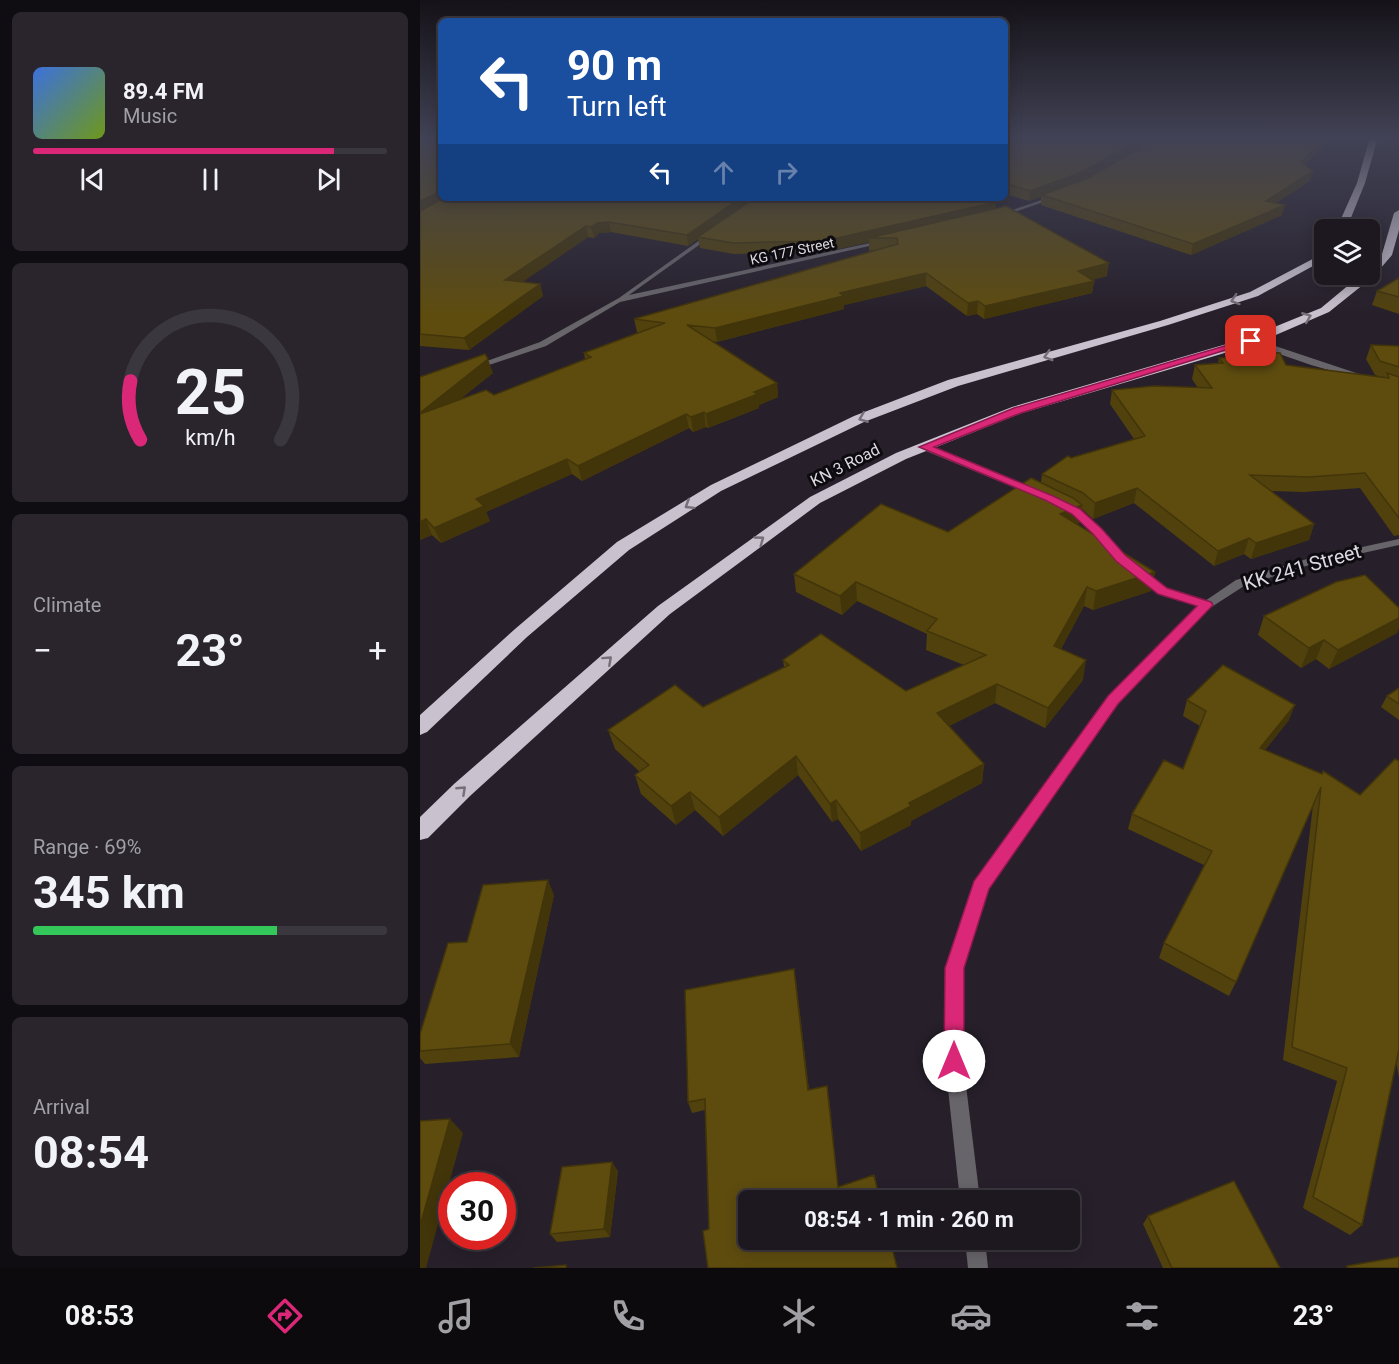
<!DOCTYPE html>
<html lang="en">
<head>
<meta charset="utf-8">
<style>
  body { margin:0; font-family:Roboto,sans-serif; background:#2a252d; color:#f1f3f6; height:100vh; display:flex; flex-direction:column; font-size:22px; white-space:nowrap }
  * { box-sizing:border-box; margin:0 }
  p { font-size:20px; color:#a0a0a5 }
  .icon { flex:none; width:33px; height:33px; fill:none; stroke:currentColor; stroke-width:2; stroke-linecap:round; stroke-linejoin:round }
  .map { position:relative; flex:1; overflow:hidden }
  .sheet { display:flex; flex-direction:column; gap:12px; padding:12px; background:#100d12; width:420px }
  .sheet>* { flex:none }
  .hud { position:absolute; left:18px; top:18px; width:570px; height:183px; border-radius:9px; box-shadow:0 3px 15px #0003,0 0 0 2px #3b373e; background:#1a4fa0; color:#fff; overflow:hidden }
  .controls { position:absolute; left:894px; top:219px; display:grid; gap:12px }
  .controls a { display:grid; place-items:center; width:66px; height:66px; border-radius:9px; background:#1d1820; box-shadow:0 3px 15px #0003,0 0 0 2px #3b373e; font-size:30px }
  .speed { position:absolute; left:18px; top:1172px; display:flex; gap:12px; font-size:30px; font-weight:700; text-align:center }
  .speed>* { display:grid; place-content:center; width:78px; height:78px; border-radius:50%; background:#1d1820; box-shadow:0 3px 15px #0003,0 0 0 2px #3b373e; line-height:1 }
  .speed .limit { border:9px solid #d22; background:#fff; color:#111 }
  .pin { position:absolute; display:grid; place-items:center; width:51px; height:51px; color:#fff; margin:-26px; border-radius:12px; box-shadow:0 3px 9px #0006 }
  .me { position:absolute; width:66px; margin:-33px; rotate:0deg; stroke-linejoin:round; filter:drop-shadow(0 0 4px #0008) }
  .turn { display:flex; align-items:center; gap:21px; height:126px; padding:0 30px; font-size:27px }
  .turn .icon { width:78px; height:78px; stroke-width:2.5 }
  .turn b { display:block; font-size:42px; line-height:51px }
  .lanes { display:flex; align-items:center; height:57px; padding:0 30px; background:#0003; justify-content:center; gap:30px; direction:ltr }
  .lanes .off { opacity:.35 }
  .big { font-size:45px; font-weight:700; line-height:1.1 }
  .sheet .widget { flex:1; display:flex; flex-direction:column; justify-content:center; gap:9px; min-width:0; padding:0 21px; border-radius:9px; background:#2a252d }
  .sheet .dial { align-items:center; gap:0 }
  .dial svg { height:156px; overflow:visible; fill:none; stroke:#3b373e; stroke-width:7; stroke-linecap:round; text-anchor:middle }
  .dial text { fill:#f1f3f6; stroke:none }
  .song { display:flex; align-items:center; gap:18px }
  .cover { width:72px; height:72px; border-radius:9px; background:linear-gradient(135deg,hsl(220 70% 55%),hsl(80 70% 35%)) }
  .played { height:6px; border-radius:3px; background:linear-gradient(90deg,#db2777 85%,#3b373e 85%) }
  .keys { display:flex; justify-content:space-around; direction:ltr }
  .heat { display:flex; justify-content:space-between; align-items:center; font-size:33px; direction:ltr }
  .charge { height:9px; border-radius:4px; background:linear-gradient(90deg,#34c759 69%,#3b373e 0) }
  .trip { position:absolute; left:318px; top:1190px; width:342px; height:60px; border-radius:9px; background:#1d1820; box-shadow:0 3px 15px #0003,0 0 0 2px #3b373e; font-weight:700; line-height:60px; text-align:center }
  .tab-bar { display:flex; height:96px; justify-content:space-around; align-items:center; background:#0c0a0d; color:#a0a0a5 }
  .tab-bar .icon { width:42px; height:42px }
  .tab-bar .current { color:#db2777 }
  .tab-bar b { font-size:27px; color:#f1f3f6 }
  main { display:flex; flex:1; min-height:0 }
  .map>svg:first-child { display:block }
</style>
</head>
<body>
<main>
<section class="sheet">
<div class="widget">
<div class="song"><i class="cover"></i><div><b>89.4 FM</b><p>Music</p></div></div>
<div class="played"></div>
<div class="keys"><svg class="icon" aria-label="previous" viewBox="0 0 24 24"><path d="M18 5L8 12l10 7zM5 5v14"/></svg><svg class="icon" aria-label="pause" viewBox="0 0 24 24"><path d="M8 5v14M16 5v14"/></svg><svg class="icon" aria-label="next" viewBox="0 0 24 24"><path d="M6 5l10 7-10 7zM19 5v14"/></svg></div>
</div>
<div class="widget dial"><svg viewBox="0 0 100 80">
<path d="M14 69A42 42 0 1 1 86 69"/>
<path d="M14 69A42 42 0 0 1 9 39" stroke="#db2777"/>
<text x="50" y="56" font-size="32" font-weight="700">25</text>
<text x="50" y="72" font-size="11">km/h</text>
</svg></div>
<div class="widget"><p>Climate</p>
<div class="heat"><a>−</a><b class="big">23°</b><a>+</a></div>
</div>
<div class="widget"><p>Range · 69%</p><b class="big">345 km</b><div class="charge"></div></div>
<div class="widget"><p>Arrival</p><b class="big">08:54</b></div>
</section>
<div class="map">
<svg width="979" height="1268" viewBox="0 0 979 1268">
  <rect width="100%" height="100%" fill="#27202b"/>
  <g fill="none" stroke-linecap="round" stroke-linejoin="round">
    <path fill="#68656a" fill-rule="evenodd" d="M633,196l5,1 -55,19 -5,-1z
      M291,232l2,1v2l-84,60 255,-55 3,2 -267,60 -74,44 -69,23 -7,-2 70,-25 79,-44z
      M828,339h6l114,38 -4,3 -53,-15 -63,-22z
      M504,444l114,46 1,2 -1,2h-8l-109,-45 -2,-2z
      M649,505l32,24 22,25 1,2 -1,2h-8l-22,-25 -28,-23 -1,-2 1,-2z
      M979,539v6l-90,20 -65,21 -34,22 -92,95 -130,186 -25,79v93l17,139h-20l-15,-139 2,-93 26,-82 135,-189 90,-91 -40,-12 -20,-16 -2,-3 2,-3h8l20,16 39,13 31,-21 71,-21z
      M545,1239h20l3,29h-20z"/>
    <path fill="#c9c1ce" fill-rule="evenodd" d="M950,137h8l-13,46 -19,47h-10l21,-47z
      M979,210v20l-7,25 -18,21 -45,36 -74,32 -233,69 -116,46 -86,44 -150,111 -200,182 -42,42 -8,2v-23l34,-33 204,-178 152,-109 86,-44 116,-46 235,-69 74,-30 41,-34h8v-6l12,-14 12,-41z
      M904,253v7l-66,36 -90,29 -210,61 -94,36 -143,69 -92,59 -102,87 -100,95 -7,3v-20l95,-86 102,-87 94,-57 143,-69 94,-36 212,-59 90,-29z"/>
  </g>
  <path fill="#51410d" d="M0,137l21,61 550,1 5,3v7l111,67 -15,4 2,1 -2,12 -108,26 -7,-5 -10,2 -41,-30 -82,19v4l-127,33 -5,-1 65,42 1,14 -19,8v3l-51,20 -2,-1 -13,5 -4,-4 -107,53 -10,-7 -86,38 4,9 -49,22 -9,-8 -12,5v-163l73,-4 -33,26 34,-4 91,-36 -1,-6 55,-20 -2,-1 -3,-13 241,-69 -6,1v-9l-44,10 -91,2 -34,-6 -2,-9 -10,7 -77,-14 -12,1 -5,5 -6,-1 -66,45 18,2 3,12 -74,54 -49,-4z
    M585,137h327l-27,28 5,16 -34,22 6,12 -91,40 -150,-50v-8l-12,4 -24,-7z
    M979,278v36l-27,-9 5,-14z
    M951,345l28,1v189l-5,1 -34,-48 -56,4 -33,-1 43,33 -5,16 -58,19 -7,-5 -30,12 -80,-63 -41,16 -11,-10 -3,15 -2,1 78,47 -4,19 -58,19 -9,-4 -23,43 22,31 -38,48 -50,-25 -46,23 35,38 -2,19 -71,38v4l-50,26 -23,-32 -6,3 -34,-47 -75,61 -28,-26 -19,15 -35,-31 -6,-19 5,-3 -25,-23 -7,-19 95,-23 81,-40 -1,-7 123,31 58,-26 -38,-15 1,-16 -70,-33 -15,14 -46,-23 -2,-18 154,-42 93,-50 1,-8 29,-16 63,-19 -24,-35 2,-14 86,-2 -6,-9 3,-14 23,-1 1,-6 18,-1 2,-5 47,13 95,12 -6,-2 -9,-16z
    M979,608v20l-2,5 -68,36 -13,-10 -15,9 -43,-33 6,-19z
    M979,688v32l-18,-13 6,-11z
    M767,700l102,20 -24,30 57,24 1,-3 37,24 39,-34v317l-3,-17 -34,164 -12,10 -47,-27 34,-127 -54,-21 30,-255 -77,177 -7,14 -70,-38 5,-15 40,-78 -76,-36 4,-15 51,-45 17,-43 -17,-10z
    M134,895l-35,162 -94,7 -5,-6v-24l47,-92z
    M376,981l13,109 20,7 9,89 -129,43 -4,-119 -13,3 -4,-11z
    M198,1171l-8,66 -53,5 -7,-8z
    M728,1216l132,52h-117l-20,-44z"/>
  <path fill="#42350a" d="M725,137h14l-78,45 -39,13 -1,2 -12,4 1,-10z
    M906,137h6l-34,35 3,-10z
    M893,171l-3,10 -47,30 3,-10z
    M21,191v7h9l-30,15v-12z
    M320,198h16l-58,39v2l-10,7 -1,-11z
    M568,198h3l-2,6 7,-2v11l-127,25v4l-44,10 -1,-11z
    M865,205l-3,10 -91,40 2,-11z
    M189,222l2,10 -12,1 -5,5 -3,-11 6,-4z
    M166,226l2,11 -80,55 -3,-12z
    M689,263l-2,13 -31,8 2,-13z
    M506,273v13l-82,19v4l-127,33 -2,-14 125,-35z
    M674,281l-2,12 -108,26 1,-13z
    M120,284l3,12 -74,54 -5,-12z
    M558,301l-1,13 -10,2 1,-13z
    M68,359l5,14 -71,57 -2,-4v-13z
    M357,383l1,14 -19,8v3l-51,20 -2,-14 48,-22z
    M284,412l2,15 -13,5 -2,-15z
    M266,414l3,14 -107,53 -4,-15z
    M147,459l5,15 -86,38 4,9 -49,22 -7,-15 42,-29z
    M717,488l-3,15 -41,16 2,-16z
    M662,505l-3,19 -22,8 3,-18z
    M6,519l6,16 -12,5v-18z
    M894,524l-5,16 -58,19 5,-16z
    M829,538l-5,16 -30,12 4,-15z
    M735,572l-4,19 -58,19 3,-19z
    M436,582l1,19 -15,14 -2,-19z
    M667,587l-3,19 -32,59 2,-19z
    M979,618v10l-2,5 -68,36 9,-19z
    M904,640l-8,19 -15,9 8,-20z
    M666,660l-3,20 -38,48 3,-20z
    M577,684l-2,19 -58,29v-19z
    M875,705l-6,15 -35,43 6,-15z
    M376,756l2,19 -75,61 -4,-19z
    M564,764l-2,19 -71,38v4l-50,26 -1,-18 49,-30z
    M270,792l5,18 -19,15 -5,-19z
    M416,800l2,19 -6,3 -2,-18z
    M128,880l6,15 -35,162 -9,-13z
    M374,969l2,12 14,119 -2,-10z
    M30,1119l13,14 -37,135h-6v-42z
    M192,1162l6,9 -8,66 -6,-8z"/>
  <path fill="#5e4c0f" stroke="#42350a" stroke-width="1.5" d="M0,137h21v54l-21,10z
    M585,137h140l-63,35 -52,19 -25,-8z
    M739,137h167l-25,25 12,9 -47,30 19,4 -92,39 -151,-49 46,-17z
    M24,198h296l-53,37 -78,-13 -12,1 -6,4 -5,-1 -81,54 35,4 -76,54 -44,-4v-123z
    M335,198h234l7,4 -172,39 -91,2 -35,-6z
    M586,206l103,57 -31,8 16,10 -109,25 -7,-5 -10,2 -42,-30 -86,20 3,3 -128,32 -28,-3 90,58 -23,9 4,2 -52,20 -2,-2 -13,5 -5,-3 -108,52 -11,-7 -91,40 8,7 -50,22 -8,-9 -6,3v-108l66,-24 8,5 97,-38 -7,-4 81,-30 -31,-4 264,-75 -1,-6h-28z
    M979,278v19l-22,-6z
    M951,345l28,1v21l-19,-6z
    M819,352l41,1 6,12 103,13 -2,-5 12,4v141l-34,-45 -56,4 -59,-2 64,49 -58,19 -7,-5 -31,13 -81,-63 -42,15 -12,-10 -41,-19 26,-18 3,2 74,-22 -33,-46 42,-4 58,2 -17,-23 28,-2 -4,-5 22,-1z
    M65,354l3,5 -68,54v-36z
    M611,478l42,20 9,7 -22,9 95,58 -59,19 -9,-4 -33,59 32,14 -38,48 -51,-24 -60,29 47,51 -75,39 2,3 -51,27 -24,-33 -6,4 -34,-48 -77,61 -29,-25 -19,14 -36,-31 14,-10 -41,-35 67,-45 28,22 86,-42 -6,-5 38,-26 85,57 80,-36 -59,-24 10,-12 -81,-37 -16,14 -46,-22 87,-70 67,28z
    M945,575l34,33v10l-61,32 -14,-10 -15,8 -45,-32 72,-34z
    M803,665l72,40 -35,43 62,26 1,-3 37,24 35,-36 4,2v288l-37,176 -49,-28 34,-129 -55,-21 29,-260 -85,195 -72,-39 48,-92 -80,-37 32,-54 19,9 23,-58 -19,-11z
    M979,688v16l-12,-8z
    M128,880l-38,164 -90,7v-17l28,-91 19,-1 16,-57z
    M374,969l14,121 19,-4 11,101 36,-12 6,25h-132v39h142l7,29h-189l-5,-37 6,-2 -4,-130 -17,3 -3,-112z
    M30,1119l-30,107v-105z
    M192,1162l-8,67 -54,5 12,-67z
    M814,1181l46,87h-108l-24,-52z
    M979,1257v11h-52v-2z
    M146,1265v3h-33z"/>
  <defs><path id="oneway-chevron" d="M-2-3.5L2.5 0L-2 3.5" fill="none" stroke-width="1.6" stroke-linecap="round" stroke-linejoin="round" transform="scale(1.5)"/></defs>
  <g stroke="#756f78">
    <use href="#oneway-chevron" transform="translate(815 300) rotate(162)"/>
    <use href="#oneway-chevron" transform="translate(887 317) rotate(-22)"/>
    <use href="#oneway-chevron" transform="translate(628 356) rotate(164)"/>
    <use href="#oneway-chevron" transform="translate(443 418) rotate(158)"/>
    <use href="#oneway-chevron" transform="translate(269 505) rotate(148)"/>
    <use href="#oneway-chevron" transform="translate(340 540) rotate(-36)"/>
    <use href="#oneway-chevron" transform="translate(188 660) rotate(-42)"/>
    <use href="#oneway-chevron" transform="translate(42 790) rotate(-43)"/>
  </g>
  <linearGradient id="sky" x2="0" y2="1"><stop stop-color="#151218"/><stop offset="0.44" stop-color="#414255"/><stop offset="1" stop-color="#414255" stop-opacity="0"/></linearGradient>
  <rect width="979" height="314" fill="url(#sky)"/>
  <path fill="#db2777" stroke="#8e194d" stroke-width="1.5" d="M828,339l7,2 -234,72 -87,34 119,49 27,13 22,20 23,26 42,33 44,14 2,3 -95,99 -129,185 -25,79v93l-3,8 -7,3 -7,-3 -3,-8 1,-93 29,-87 134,-185 89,-90 -39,-12 -42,-33 -23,-27 -21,-20 -27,-14 -126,-53 95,-39z"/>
  <g text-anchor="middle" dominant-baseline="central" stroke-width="6" stroke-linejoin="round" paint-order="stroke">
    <g font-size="14" fill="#dcd8df" stroke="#0e0b10">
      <text transform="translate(372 251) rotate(-12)">KG 177 Street</text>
    </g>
    <g font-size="16" fill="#dcd8df" stroke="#0e0b10">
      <text transform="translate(425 465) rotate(-27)">KN 3 Road</text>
    </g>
    <g font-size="20" fill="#dcd8df" stroke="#0e0b10">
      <text transform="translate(882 567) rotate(-16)">KK 241 Street</text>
    </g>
  </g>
</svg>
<div class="controls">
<a><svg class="icon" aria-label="layers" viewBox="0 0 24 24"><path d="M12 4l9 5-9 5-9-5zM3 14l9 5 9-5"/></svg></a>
</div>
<div class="speed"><div class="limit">30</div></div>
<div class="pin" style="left:831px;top:341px;background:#d93025"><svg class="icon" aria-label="arrive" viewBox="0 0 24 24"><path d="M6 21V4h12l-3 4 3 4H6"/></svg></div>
<svg class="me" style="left:534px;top:1061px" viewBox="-20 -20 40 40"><circle r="19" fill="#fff"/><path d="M0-13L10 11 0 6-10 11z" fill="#db2777"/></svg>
<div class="trip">08:54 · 1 min · 260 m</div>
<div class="hud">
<div class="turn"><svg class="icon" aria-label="left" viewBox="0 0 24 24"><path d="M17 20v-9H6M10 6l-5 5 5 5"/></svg><div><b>90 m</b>Turn left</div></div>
<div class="lanes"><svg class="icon" aria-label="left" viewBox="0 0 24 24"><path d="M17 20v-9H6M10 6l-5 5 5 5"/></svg><svg class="icon off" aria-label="ahead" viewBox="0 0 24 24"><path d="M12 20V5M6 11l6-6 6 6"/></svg><svg class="icon off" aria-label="right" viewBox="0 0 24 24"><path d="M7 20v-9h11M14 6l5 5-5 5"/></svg></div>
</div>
</div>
</main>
<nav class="tab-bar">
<b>08:53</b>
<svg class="icon current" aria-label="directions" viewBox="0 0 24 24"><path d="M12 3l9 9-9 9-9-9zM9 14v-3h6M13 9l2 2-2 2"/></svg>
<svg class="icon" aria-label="music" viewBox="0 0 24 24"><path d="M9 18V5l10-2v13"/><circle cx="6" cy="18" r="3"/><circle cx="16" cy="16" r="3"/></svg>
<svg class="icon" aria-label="phone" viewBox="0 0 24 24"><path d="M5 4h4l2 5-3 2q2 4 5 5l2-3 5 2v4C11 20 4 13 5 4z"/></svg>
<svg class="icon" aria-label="climate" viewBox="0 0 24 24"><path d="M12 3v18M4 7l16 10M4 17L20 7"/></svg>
<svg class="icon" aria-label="car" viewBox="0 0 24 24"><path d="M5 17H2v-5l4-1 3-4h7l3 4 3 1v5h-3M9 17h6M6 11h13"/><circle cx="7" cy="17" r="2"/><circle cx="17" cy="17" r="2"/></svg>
<svg class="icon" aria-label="filters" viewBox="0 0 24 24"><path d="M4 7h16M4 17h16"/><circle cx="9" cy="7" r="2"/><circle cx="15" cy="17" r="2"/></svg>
<b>23°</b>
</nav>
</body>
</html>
